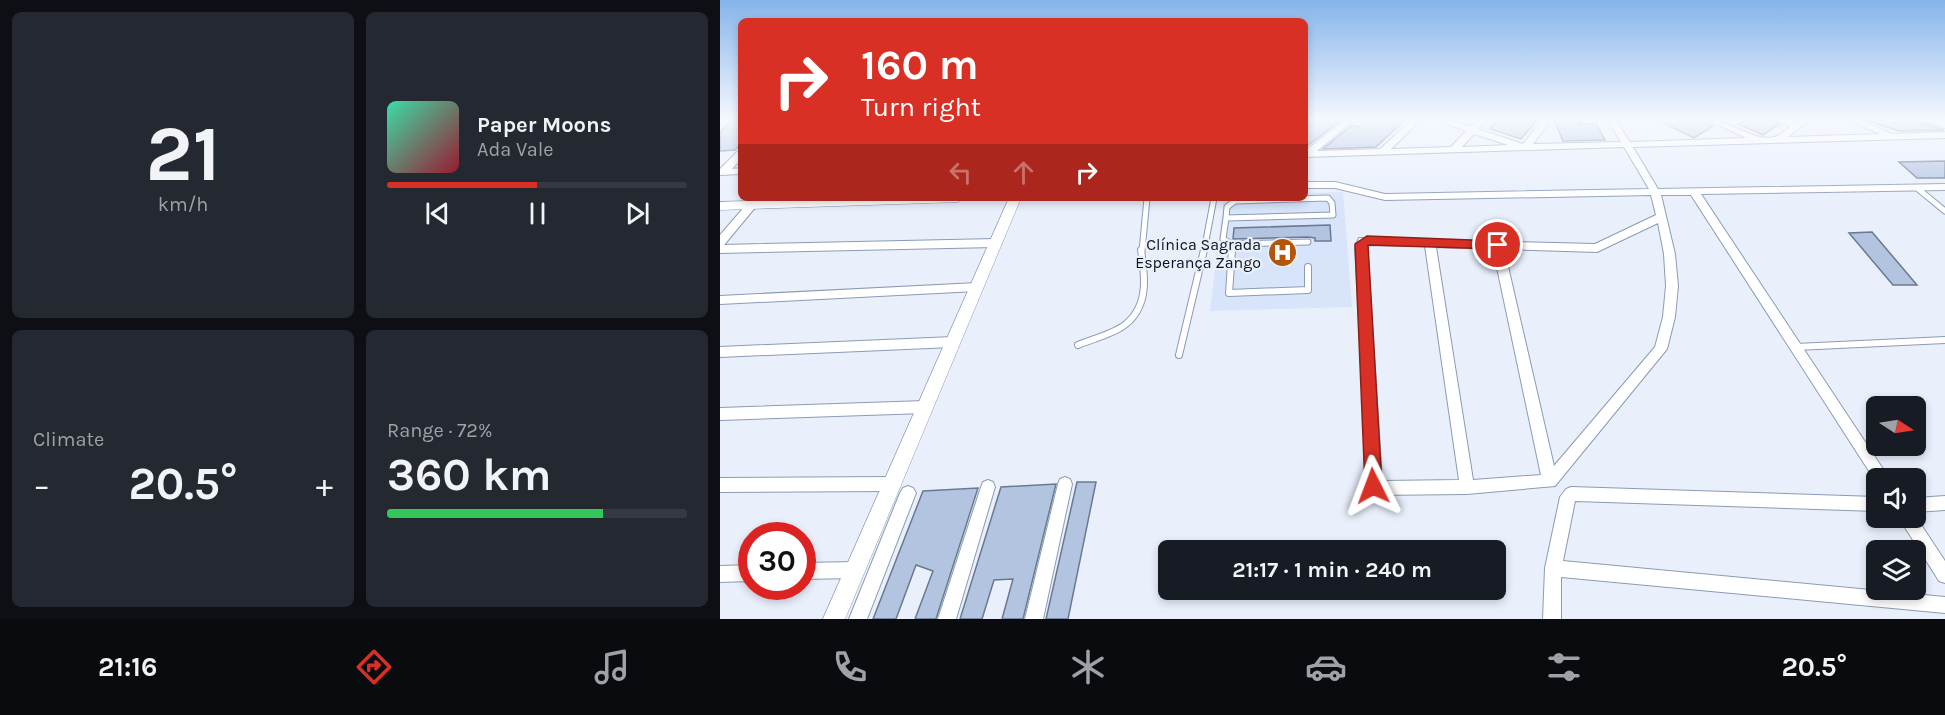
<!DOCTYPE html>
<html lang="en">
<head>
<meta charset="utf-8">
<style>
  body { margin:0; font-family:Karla,sans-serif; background:#242831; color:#f1f3f6; height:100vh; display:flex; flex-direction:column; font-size:22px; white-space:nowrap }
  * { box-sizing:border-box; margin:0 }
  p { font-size:20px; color:#9ea1a6 }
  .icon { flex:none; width:33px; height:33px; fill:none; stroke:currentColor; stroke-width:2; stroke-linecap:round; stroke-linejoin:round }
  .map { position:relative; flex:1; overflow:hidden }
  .details { display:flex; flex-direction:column; gap:12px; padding:12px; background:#0d0f14; width:720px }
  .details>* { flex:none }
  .top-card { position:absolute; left:18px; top:18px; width:570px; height:183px; border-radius:9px; box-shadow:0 3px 9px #0003; background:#d93025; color:#fff; overflow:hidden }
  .needle { width:39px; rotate:102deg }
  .fabs { position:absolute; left:1146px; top:396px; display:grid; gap:12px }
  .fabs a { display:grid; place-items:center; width:60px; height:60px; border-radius:9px; background:#171b24; box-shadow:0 3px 9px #0003; font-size:30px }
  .speed { position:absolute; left:18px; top:522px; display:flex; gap:12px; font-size:30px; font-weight:700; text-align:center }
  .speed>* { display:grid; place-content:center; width:78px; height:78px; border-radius:50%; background:#171b24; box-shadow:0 3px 9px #0003; line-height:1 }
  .speed .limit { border:9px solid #d22; background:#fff; color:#111 }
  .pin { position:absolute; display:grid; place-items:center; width:51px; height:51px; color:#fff; margin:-26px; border:3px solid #fff; border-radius:50%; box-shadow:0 2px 6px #0007 }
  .me { position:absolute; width:66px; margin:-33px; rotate:357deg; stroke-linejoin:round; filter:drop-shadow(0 0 4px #0008) }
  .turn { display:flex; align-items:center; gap:21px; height:126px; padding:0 24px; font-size:27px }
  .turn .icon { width:78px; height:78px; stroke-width:2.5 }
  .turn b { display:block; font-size:42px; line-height:51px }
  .lanes { display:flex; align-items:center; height:57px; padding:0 24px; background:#0003; justify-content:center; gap:30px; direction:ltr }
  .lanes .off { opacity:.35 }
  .big { font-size:45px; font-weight:700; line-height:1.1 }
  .details .card { flex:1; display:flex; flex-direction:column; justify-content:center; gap:9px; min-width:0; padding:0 21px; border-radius:9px; background:#242831 }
  .details .dial { align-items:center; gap:0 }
  .dial b { font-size:78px; line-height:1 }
  .song { display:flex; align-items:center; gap:18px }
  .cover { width:72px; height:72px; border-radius:9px; background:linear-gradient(135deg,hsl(160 70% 55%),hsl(350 70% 35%)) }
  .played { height:6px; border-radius:3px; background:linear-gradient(90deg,#d93025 50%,#363941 50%) }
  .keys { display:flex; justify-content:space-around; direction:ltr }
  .heat { display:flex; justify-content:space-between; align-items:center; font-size:33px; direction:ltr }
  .charge { height:9px; border-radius:4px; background:linear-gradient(90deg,#34c759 72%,#363941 0) }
  .details .tiles { flex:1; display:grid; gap:12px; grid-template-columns:repeat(2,1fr) }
  .trip { position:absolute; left:438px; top:540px; width:348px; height:60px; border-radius:9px; background:#171b24; box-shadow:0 3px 9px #0003; font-weight:700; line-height:60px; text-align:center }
  .dock { display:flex; height:96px; justify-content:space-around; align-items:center; background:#090b0e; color:#9ea1a6 }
  .dock .icon { width:42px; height:42px }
  .dock .current { color:#d93025 }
  .dock b { font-size:27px; color:#f1f3f6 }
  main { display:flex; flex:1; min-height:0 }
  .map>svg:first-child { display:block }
</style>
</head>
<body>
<main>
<section class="details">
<div class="tiles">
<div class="card dial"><b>21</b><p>km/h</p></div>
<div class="card">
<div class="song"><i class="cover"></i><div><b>Paper Moons</b><p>Ada Vale</p></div></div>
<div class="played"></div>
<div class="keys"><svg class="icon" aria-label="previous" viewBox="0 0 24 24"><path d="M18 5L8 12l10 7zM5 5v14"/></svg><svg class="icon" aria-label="pause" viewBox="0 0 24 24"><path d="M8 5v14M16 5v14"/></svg><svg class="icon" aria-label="next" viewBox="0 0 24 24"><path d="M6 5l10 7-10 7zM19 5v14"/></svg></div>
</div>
<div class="card"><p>Climate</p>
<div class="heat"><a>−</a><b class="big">20.5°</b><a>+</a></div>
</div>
<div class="card"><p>Range · 72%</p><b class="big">360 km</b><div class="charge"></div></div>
</div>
</section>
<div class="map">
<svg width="1225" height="619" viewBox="0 0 1225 619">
  <rect width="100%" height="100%" fill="#e9f0fc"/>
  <path fill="#d7e4f9" d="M623,192l9,115 -142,4 14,-113h81v-5z"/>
  <path fill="#b3c4e0" stroke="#697992" stroke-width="1.5" d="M13,119h8v25l-6,6 -15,1v-19z
    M585,119h30l5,2 -32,24 -3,-1z
    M648,119h38l-30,28 -53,2 29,-24 6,2z
    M779,119h39l-17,20 -31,-10z
    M834,119h29l-3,5h16l9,16 -42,1z
    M935,119h42l16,7 -19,12z
    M1027,119h21l12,5 -17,11 -25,-11z
    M1143,119h47l34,11 -45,1z
    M1225,161v17h-28l-18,-16z
    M610,225l1,16h-16v-3l-7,-1 -75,2 1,-11z
    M1152,232l45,53h-24l-44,-52z
    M357,482h19l-28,137h-22z
    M336,484l-33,135h-21l11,-40 -19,1 -12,39h-22l41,-132z
    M258,488l-42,131h-21l18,-48 -17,-6 -20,54h-23l50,-128z"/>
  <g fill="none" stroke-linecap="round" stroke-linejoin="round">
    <defs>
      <path id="service-far1" d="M1197,188l28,23
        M608,198l4,5 1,12 -107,3 1,-11 8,-6z
        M506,218l-3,21 9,5v7
        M512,244l76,-2
        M422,251l5,-53
        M484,251l10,-53"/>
      <path id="service" d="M512,250l-3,43 79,-3v-23
        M358,345c14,-6 36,-11 48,-21 23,-19 19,-48 15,-74
        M1076,347l149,-7
        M459,355l25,-105"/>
      <path id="minor" d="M626,119h9l-38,32 63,-2 33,-30h9l-31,30 60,-2 15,-16 -31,-12h12l24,8 7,-8h9l-9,10 45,15 20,-25h9l-19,25 88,-2 -14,-23h8l15,23 116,-4 -40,-19c23,0 46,23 68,18 6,-1 11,-7 16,-10l-15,-8h11l10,4 5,-4h9l-22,18 92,-3 -34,-15h12l34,15 53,-2v6l-312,9 25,42 287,-5v6l-244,4 188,284h-13v4l-185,-287h-30l14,59 3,32 -3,31 -8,32 -112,137 -88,8 -92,1 -5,-2 -2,-5 -13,-241 4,-9 236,6 61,-29 -5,-20 -266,5 -50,-12h-30v-6h30l50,12 264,-5 -25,-42 -319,10v-6zM754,134l34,11 -46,2zM938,223l6,31 2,32 -3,31 -8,30 -101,119 -50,-217 93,3zM647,245l58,1 34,234 -77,1zM716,247l57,2 48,226 -68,5z
        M1204,119h12l9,3v6z
        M21,150v9l-9,10 9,-1v6l-21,1v-6l18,-18z
        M32,198h11l-39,47h-3l275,-6 5,4 -5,4 -276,6v-18z
        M257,283l6,4 -6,4 -257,13v-8z
        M233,337l4,2 2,3 -2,3 -4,2 -233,10v-10z
        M205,401l5,2 2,4 -2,4 -5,2 -205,7v-12z
        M172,477l5,2 2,5 -2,5 -5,2 -172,1v-14z
        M345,477l5,2 2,5 -29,135h-18l33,-135 2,-5z
        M268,480l5,2 2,5 -39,132h-18l43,-132 2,-5z
        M188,486l5,2 3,5 -49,126h-18l51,-126 3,-5z
        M851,487l305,10v14l-301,-10 -12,60 382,36v16l-384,-36v42h-18l2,-51 15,-71 6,-8z
        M1225,496v14l-29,2v-14z
        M1196,517l29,44v22l-6,-2 -40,-63z
        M135,562l6,2 2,6 -2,6 -6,2 -53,1v-16z
        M32,565v16l-32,1v-16z"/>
      <path id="tertiary" d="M120,198h124l-6,4 -238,8v-8z
        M289,198h12l-176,421h-22z"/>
    </defs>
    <use href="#service-far1" stroke="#8b9bb5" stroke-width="7"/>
    <use href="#service" stroke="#8b9bb5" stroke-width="8"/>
    <use href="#minor" stroke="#8b9bb5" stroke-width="2"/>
    <use href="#tertiary" stroke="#8b9bb5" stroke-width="1"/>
    <use href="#service-far1" stroke="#fff" stroke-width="5"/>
    <use href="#service" stroke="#fff" stroke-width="6"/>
    <use href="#minor" fill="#fff" fill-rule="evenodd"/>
    <use href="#tertiary" fill="#fff" fill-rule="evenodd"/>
  </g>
  <linearGradient id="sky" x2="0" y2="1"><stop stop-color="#85b4ea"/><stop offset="0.58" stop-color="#f5f8fe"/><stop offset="1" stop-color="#f5f8fe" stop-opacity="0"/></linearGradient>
  <rect width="1225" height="206" fill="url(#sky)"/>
  <path fill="#d93025" stroke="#8d1f18" stroke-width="1.5" d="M647,236l131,5 6,4 -6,4 -130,-4 14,241 -3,6 -6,2 -6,-2 -2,-6 -10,-242z"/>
  <defs>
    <symbol id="hospital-disc" viewBox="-11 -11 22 22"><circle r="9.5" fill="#b4550a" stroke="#e9f0fc"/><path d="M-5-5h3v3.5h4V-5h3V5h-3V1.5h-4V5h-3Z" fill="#fff"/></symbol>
  </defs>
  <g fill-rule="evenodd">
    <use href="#hospital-disc" x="546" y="236" width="33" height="33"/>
  </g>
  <g text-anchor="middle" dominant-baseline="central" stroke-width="4.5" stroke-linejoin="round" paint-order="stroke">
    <g font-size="16" fill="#0d121c" stroke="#e9f0fc" text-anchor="end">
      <text x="541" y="244">Clínica Sagrada<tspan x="541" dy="18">Esperança Zango</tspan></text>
    </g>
  </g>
</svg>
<div class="fabs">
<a><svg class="needle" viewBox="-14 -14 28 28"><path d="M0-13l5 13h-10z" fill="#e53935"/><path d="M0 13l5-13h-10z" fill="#9ea1a6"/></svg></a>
<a><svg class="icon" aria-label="sound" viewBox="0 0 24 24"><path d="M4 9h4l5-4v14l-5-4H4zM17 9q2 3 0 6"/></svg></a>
<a><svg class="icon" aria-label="layers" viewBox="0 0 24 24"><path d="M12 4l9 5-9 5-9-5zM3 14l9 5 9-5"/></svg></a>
</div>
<div class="speed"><div class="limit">30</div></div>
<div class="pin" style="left:778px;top:245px;background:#d93025"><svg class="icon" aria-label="arrive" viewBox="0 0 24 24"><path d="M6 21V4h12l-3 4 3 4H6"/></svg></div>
<svg class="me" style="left:653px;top:486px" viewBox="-20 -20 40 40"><path d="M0-17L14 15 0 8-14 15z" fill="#d93025" stroke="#fff" stroke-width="4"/></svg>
<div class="trip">21:17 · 1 min · 240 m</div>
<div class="top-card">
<div class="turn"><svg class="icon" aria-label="right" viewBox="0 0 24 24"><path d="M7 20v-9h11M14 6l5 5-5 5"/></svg><div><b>160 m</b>Turn right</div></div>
<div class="lanes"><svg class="icon off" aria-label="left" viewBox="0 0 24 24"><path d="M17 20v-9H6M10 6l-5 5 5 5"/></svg><svg class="icon off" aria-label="ahead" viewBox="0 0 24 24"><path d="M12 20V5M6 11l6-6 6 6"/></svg><svg class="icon" aria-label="right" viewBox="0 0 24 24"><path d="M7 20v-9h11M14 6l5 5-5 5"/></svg></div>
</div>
</div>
</main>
<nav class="dock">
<b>21:16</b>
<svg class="icon current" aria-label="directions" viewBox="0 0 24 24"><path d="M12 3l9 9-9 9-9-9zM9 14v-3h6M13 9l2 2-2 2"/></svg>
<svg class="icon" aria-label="music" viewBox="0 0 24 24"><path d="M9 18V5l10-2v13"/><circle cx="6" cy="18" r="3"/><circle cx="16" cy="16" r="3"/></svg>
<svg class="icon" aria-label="phone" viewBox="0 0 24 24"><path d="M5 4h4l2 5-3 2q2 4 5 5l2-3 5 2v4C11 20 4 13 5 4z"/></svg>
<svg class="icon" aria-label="climate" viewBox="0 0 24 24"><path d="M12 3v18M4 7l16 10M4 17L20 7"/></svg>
<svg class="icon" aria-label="car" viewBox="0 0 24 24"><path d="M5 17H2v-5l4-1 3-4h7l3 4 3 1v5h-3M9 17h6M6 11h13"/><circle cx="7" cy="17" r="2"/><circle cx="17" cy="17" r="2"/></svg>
<svg class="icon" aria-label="filters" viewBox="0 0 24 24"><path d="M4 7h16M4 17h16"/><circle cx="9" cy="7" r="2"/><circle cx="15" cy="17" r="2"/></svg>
<b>20.5°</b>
</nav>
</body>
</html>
